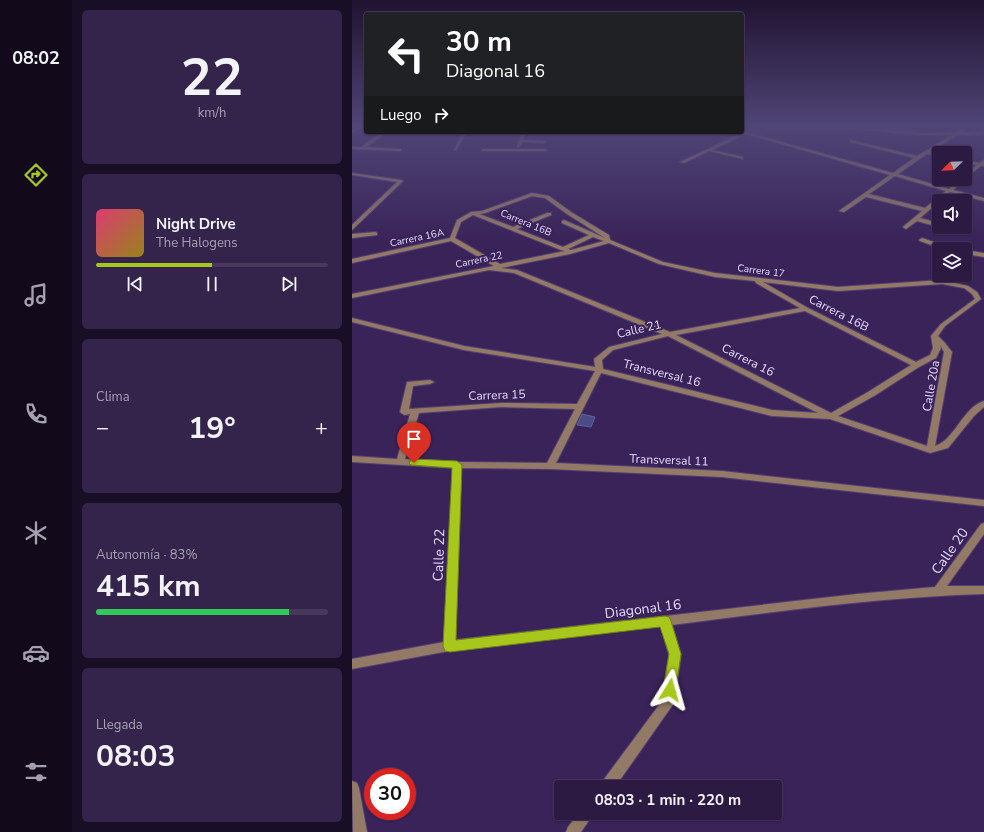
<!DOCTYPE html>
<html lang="es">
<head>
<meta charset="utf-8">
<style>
  body { margin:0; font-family:"Nunito Sans",sans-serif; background:#34234a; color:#f1f3f6; height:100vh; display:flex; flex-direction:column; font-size:15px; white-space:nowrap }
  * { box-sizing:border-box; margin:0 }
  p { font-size:13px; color:#a6a1b2 }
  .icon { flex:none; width:22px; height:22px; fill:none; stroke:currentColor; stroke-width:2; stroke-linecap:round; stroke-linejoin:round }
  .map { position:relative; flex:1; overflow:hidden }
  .details { display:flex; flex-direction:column; gap:10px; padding:10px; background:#180e25; width:280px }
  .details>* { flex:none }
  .top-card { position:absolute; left:12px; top:12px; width:380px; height:122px; border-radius:4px; box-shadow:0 1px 3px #0004,0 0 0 1px #48385c; background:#202124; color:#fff; overflow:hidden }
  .needle { width:26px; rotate:247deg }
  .controls { position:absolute; left:580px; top:146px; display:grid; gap:8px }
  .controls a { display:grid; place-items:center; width:40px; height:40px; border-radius:4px; background:#2c1a43; box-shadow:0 1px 3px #0004,0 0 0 1px #48385c; font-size:20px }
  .speed { position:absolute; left:12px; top:768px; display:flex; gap:8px; font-size:20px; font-weight:700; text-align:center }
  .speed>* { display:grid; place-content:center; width:52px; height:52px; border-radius:50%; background:#2c1a43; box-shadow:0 1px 3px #0004,0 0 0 1px #48385c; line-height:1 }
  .speed .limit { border:6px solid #d22; background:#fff; color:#111 }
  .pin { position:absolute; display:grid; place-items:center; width:34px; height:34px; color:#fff; margin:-41px -17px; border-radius:50% 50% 50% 0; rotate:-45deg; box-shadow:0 0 4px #0007 }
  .pin .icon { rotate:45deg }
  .me { position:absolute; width:44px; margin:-22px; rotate:8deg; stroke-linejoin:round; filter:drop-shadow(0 0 3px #0008) }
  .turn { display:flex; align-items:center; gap:14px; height:84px; padding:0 16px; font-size:18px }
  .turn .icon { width:52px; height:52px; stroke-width:2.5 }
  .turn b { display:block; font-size:28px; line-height:34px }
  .then { display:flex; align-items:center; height:38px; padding:0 16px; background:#0003; gap:8px; font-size:15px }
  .big { font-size:30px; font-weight:700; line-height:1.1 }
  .details .tile { flex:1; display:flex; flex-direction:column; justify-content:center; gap:6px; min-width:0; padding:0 14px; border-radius:6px; background:#34234a }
  .details .dial { align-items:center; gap:0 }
  .dial b { font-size:52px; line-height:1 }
  .song { display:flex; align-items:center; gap:12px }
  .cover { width:48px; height:48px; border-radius:6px; background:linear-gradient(135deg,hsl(340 70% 55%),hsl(50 70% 35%)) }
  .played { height:4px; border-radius:2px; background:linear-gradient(90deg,#a8c71d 50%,#48385c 50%) }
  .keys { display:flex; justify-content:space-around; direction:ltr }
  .heat { display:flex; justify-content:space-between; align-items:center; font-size:22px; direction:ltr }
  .charge { height:6px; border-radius:3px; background:linear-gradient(90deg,#34c759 83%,#48385c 0) }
  .trip { position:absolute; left:202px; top:780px; width:228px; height:40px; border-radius:4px; background:#2c1a43; box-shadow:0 1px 3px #0004,0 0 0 1px #48385c; font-weight:700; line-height:40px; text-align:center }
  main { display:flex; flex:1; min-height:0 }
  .tab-bar { display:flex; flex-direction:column; width:72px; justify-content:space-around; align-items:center; background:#120a1b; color:#a6a1b2 }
  .tab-bar .icon { width:28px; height:28px }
  .tab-bar .current { color:#a8c71d }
  .tab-bar b { font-size:18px; color:#f1f3f6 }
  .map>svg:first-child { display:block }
</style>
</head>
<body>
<main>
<nav class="tab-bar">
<b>08:02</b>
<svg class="icon current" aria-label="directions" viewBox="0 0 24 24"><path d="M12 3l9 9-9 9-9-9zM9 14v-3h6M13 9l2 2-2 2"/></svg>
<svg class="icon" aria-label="music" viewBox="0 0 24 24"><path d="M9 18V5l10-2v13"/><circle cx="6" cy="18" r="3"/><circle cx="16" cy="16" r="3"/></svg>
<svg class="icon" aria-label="phone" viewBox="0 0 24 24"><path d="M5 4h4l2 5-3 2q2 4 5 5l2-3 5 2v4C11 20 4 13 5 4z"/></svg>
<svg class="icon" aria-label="climate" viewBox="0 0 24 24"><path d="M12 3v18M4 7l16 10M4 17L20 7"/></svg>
<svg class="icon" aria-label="car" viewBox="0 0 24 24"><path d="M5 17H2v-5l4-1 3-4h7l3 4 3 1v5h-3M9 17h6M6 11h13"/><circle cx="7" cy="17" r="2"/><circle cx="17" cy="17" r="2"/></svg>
<svg class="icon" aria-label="filters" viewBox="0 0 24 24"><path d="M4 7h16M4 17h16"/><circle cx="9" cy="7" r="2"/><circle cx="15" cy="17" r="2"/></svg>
</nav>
<section class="details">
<div class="tile dial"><b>22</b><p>km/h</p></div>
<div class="tile">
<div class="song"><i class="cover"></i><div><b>Night Drive</b><p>The Halogens</p></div></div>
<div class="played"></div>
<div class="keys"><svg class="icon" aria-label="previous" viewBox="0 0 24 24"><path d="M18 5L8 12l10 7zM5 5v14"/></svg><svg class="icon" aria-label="pause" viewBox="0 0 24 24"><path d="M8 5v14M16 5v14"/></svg><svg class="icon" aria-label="next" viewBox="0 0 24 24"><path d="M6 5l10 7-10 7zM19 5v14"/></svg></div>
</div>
<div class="tile"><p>Clima</p>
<div class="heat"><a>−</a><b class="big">19°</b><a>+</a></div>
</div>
<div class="tile"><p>Autonomía · 83%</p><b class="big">415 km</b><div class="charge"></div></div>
<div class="tile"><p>Llegada</p><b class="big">08:03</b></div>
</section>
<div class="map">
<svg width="632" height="832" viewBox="0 0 632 832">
  <rect width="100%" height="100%" fill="#3a2359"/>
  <path fill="#4a4c85" stroke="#5f629e" d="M230,414l13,3 -4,10 -14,-2z"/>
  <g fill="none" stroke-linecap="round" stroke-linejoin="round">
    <defs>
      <path id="street" d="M8,126h4l-12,7v-3z
        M466,126h12l94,7 32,-1 11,-6h4l-9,6h22v2l-26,1 -28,17 9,2v2l-12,-2 -29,20 51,15 11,-10h5l-12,11 31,8v3l-34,-9 -30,26 19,5v4l-22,-6 -11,8 -3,-2 1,-1 18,-15 -56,-14 -22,15 -5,-1 51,-36 -144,-41 -34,16 31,7v2l-34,-8 -25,12 -4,-1 62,-29 -2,-1h2v-1l151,42 21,-15 -64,-16v-2l67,16 35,-21h-28zM543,176l51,15 -21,17 -56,-14z
        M30,132h5l-20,15 32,2h2v2l-49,-2v-2h9z
        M111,132h4l-11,18h-2z
        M170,132h4l-3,8 21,1 2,1 -2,1 -22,-1 -3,5h-2z
        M132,149h61l2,1 -2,1h-63v-2z
        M613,160l14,3 5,-3v6h-3l-16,12v-3l12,-10 -12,-3z
        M0,173l49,7 2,1 -51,49v-5l45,-43 -45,-7z
        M180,193l17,3 22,16 38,23 1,5 53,22 52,11 123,14 104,-7 26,6 9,6 4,7 -36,27 -7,10 7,7 7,9 -17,94c20,-6 28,-39 49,-45v6l-10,9 -26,32 -18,5 -100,-34 -58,-3 -171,-43 -45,90 166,8 262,29v6l-262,-29 -172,-8 -89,-1 -6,172 402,-46 78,-7 46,-63 3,-1v11l-37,52h37v8c-105,3 -209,18 -312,31l9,30 -7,48 -59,84h-15l2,-5 60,-81 7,-46 -8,-29 -212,25 -97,18v-10l92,-17 9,-174 -101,-6v-6l45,3 13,-45 -6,1 -4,-3 7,-30 23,-2 4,2 -4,2 -17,2 -4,23 92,-6 76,1 18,-33 -131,-21 -112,-28v-4l112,28 131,21 -1,-8 15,-12 53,-13 -148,-61 -25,-3 -137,28v-4l142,-28 -43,-25 -99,22v-4l98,-21 7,-18 14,-8 11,-1zM180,196l13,2 22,16 38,24 -41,-18 -2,1v2l27,12 -26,12 -46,-18 34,-14v-2h-4l-34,14 -34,-13 6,-1zM121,215l88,35 4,1 -65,13 -45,-26 6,-16zM241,237l11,4 -33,9 -3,-1zM257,243l50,21 56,13 40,4 1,2 44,25 -130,24 -153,-62 -16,-2 69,-14zM411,282l75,9 104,-7 22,4 8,6 3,5 -34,25 -10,12 2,12 -3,7 -14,7 -108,-54zM453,311l106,54 -43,27 -37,21 -155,-78zM316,336l150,77 -46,-3 -169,-41 -1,-9 11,-10zM588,345l4,7 -17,94 -89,-30 36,-20 45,-29 17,-9 5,-10zM149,407l74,2 -28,54 -90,-1 -52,-3 14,-46z
        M590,227h9l12,4 -3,2z
        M23,232l2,1v2l-25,3v-4z
        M570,238l29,10 1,1h-9l-23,-8 -1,-1z
        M613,250l19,3v4l-19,-3z
        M0,781l5,2 2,5 8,44h-14z
        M227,813h15l-13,19h-15l2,-5z"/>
    </defs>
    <use href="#street" stroke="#554073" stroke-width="2"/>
    <use href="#street" fill="#927a66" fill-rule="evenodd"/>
  </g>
  <linearGradient id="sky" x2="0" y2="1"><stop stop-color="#201331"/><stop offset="0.52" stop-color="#4f4576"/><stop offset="1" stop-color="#4f4576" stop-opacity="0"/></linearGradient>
  <rect width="632" height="242" fill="url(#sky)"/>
  <path fill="#a8c71d" stroke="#6d8113" d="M62,459l43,2 5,4 -6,175 209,-24 4,1 2,4 10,33 -6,41 -5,2 -5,-2 -2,-5 6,-36 -9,-27 -210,25 -5,-1 -2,-5 9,-178 -41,-3 -2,-2 2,-3z"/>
  <g text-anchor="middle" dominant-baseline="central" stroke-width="4" stroke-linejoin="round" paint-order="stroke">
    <g font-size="10" fill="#e4d9fb" stroke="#3a2359">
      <text transform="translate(174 223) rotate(22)">Carrera 16B</text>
      <text transform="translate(65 238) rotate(-12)">Carrera 16A</text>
      <text transform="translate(127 260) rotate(-12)">Carrera 22</text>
      <text transform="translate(409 271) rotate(7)">Carrera 17</text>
    </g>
    <g font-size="12" fill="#e4d9fb" stroke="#3a2359">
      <text transform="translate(487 313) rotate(27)">Carrera 16B</text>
      <text transform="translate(287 329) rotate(-13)">Calle 21</text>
      <text transform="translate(396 360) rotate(27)">Carrera 16</text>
      <text transform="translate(310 373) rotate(14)">Transversal 16</text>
      <text transform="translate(579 386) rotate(-80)">Calle 20a</text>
      <text transform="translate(145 395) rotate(-2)">Carrera 15</text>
      <text transform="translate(317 460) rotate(2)">Transversal 11</text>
    </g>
    <g font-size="14" fill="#e4d9fb" stroke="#3a2359">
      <text transform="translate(598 551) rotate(-55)">Calle 20</text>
      <text transform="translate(87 555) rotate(-88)">Calle 22</text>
      <text transform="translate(291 609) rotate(-7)">Diagonal 16</text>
    </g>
  </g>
</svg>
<div class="controls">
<a><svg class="needle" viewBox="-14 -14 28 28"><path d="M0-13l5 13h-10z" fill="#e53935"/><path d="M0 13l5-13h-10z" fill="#a6a1b2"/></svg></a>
<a><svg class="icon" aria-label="sound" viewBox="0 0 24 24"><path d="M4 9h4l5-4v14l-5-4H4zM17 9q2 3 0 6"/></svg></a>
<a><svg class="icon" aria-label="layers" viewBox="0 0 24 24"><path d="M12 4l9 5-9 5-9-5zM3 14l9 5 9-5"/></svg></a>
</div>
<div class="speed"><div class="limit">30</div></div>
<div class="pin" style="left:62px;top:463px;background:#d93025"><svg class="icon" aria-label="arrive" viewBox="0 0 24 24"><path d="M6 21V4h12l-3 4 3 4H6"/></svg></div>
<svg class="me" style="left:318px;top:690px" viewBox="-20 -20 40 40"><path d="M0-17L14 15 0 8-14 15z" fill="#a8c71d" stroke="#fff" stroke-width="4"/></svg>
<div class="trip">08:03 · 1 min · 220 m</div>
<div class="top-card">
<div class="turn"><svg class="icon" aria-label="left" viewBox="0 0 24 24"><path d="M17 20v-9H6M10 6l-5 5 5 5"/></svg><div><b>30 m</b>Diagonal 16</div></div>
<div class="then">Luego<svg class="icon" aria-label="right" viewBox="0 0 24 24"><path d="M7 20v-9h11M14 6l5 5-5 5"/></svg></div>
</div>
</div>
</main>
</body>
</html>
